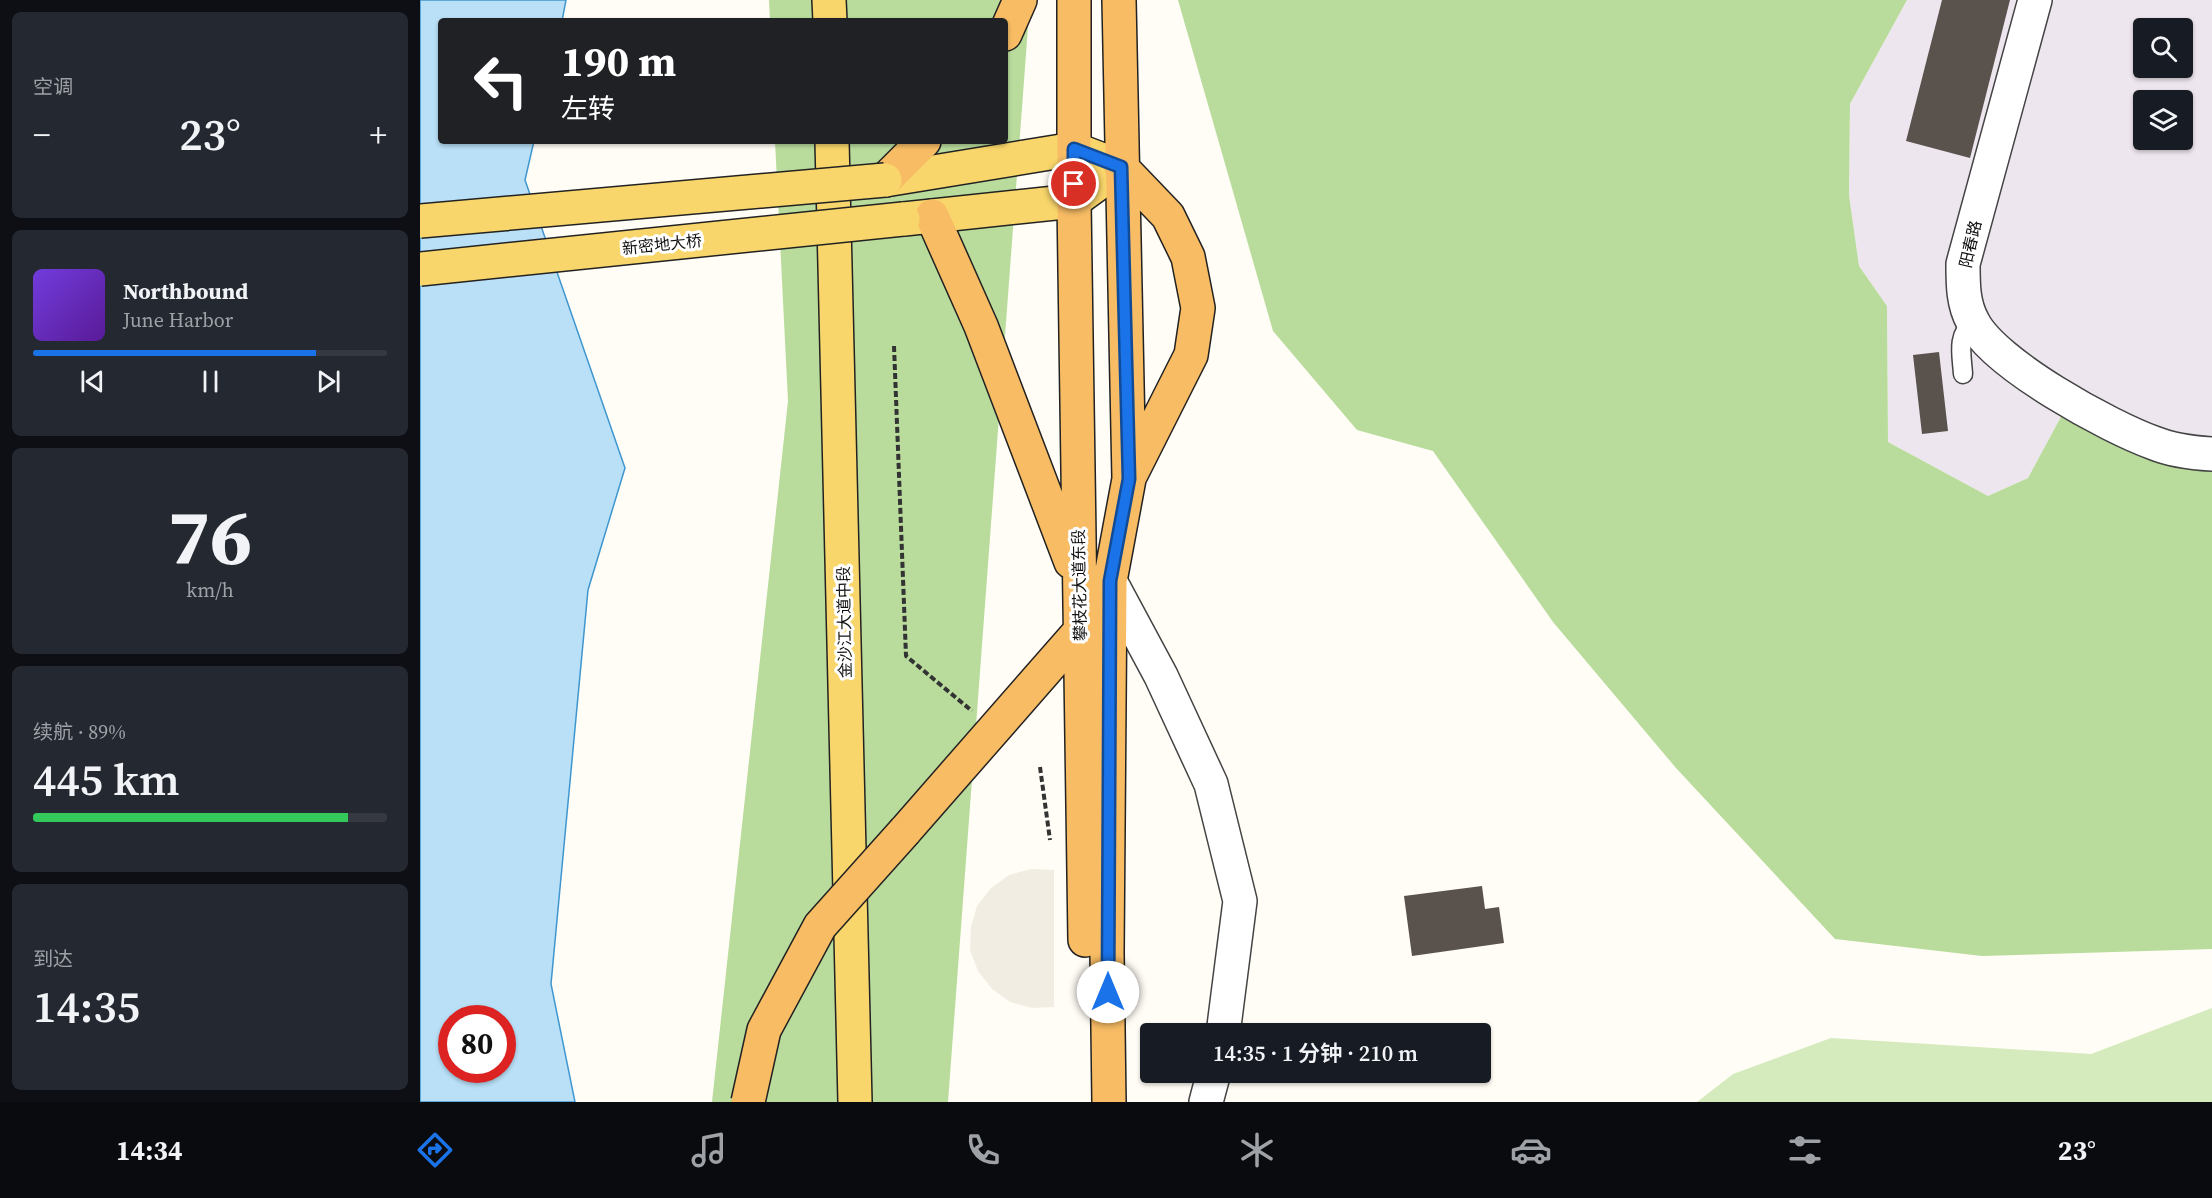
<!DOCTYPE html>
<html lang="zh">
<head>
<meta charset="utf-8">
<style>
  body { margin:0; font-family:"Source Serif 4","Noto Sans SC",serif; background:#242831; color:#f1f3f6; height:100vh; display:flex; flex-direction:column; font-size:22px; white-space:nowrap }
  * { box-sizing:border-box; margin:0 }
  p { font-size:20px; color:#9ea1a6 }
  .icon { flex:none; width:33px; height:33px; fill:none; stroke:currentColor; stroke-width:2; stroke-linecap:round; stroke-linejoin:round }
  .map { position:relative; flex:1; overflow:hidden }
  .drawer { display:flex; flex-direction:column; gap:12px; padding:12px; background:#0d0f14; width:420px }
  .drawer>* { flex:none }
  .banner { position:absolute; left:18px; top:18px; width:570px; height:126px; border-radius:6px; box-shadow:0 2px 4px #0004; background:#202124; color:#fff; overflow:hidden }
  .controls { position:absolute; left:1713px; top:18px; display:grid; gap:12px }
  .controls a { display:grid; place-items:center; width:60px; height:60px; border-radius:6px; background:#171b24; box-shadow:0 2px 4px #0004; font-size:30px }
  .speed { position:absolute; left:18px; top:1005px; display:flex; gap:12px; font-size:30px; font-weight:700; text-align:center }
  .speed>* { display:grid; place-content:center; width:78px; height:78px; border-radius:50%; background:#171b24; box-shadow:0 2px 4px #0004; line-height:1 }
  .speed .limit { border:9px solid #d22; background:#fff; color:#111 }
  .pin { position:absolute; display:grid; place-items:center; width:51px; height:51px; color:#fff; margin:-26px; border:3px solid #fff; border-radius:50%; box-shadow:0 2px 6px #0007 }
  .me { position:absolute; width:66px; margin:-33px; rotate:0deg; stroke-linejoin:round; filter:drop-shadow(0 0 4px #0008) }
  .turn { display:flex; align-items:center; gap:21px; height:126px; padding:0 24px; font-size:27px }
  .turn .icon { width:78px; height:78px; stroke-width:2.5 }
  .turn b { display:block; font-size:42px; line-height:51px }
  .big { font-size:45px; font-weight:600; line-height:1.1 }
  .drawer .tile { flex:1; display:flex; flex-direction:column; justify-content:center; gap:9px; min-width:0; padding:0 21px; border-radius:9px; background:#242831 }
  .drawer .dial { align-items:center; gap:0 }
  .dial b { font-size:78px; line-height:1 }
  .song { display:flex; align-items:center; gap:18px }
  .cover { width:72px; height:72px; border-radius:9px; background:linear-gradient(135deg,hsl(260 70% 55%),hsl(270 70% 35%)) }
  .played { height:6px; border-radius:3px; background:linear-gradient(90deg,#1a73e8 80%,#363941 80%) }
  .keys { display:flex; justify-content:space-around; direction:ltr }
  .heat { display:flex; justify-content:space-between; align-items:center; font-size:33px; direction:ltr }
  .charge { height:9px; border-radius:4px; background:linear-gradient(90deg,#34c759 89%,#363941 0) }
  .trip { position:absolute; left:720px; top:1023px; width:351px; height:60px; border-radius:6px; background:#171b24; box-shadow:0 2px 4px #0004; font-weight:600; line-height:60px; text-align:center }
  .dock { display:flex; height:96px; justify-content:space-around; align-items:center; background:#090b0e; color:#9ea1a6 }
  .dock .icon { width:42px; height:42px }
  .dock .active { color:#1a73e8 }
  .dock b { font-size:27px; color:#f1f3f6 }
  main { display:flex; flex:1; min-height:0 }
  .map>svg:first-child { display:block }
</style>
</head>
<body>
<main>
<section class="drawer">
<div class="tile"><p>空调</p>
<div class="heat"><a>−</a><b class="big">23°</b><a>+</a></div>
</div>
<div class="tile">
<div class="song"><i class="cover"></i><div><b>Northbound</b><p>June Harbor</p></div></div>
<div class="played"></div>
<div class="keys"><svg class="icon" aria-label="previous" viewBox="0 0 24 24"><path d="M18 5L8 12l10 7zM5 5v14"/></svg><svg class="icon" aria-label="pause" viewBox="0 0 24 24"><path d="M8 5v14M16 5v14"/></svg><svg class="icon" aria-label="next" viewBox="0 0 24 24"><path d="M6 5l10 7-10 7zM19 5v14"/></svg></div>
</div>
<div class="tile dial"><b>76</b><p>km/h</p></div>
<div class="tile"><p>续航 · 89%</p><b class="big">445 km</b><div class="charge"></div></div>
<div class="tile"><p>到达</p><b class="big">14:35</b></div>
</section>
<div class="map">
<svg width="1792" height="1102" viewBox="0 0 1792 1102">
  <rect width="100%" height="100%" fill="#fffdf5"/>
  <path fill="#eee6ef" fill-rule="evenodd" d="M1487,0h109l-65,259 -2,44 32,49 82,61 -35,65 -40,18 -100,-54 -1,-136 -28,-40 -10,-71 1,-91z
    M1630,0h162v438l-52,-8 -44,-19 -84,-53 -29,-21 -17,-23 -8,-24 -1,-25zM1724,28h38v40h-38zM1724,100h38v40h-38z"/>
  <path fill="#d5ebbd" d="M1792,1008v94h-515l36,-28 98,-36 260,16z"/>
  <path fill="#b9dc9c" d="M349,0h261l-82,1102h-236l76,-701 -13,-260h230v-120h-235z
    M758,0h729l-57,104 -1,91 10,71 28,40 1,136 100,54 40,-18 35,-65 149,26v510l-230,7 -147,-17 -159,-171 -123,-146 -120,-171 -76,-21 -84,-99z"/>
  <path fill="#f1ede2" d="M611,869l23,1v137l-22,1 -22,-6 -18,-13 -14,-18 -8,-21 1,-23 6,-21 14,-18 18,-13z"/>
  <path fill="#b9e0f7" stroke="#3f96cf" stroke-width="1.5" fill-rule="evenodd" d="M0,0h146l-4,21h-121v120h93l-9,39 100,288 -37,122 -37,394 24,118h-155zM32,1018h50v52h-50z"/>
  <path fill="#5a524d" d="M1522,0h68l-40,158 -64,-17z
    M1519,352l9,79 -26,3 -9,-79z
    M1062,886l3,23 14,-2 5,36 -92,13 -8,-60z"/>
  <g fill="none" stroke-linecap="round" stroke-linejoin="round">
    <defs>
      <path id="service" d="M1543,374c-1,-18 -7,-39 10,-51"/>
      <path id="minor" d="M1615,0l-72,264c0,21 0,40 10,58 21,42 136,105 181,121 17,7 40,10 58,11"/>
      <path id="tertiary" d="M690,581l51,95 50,108 29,117 -17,133
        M786,1102l8,-30"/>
      <path id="primary" d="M409,0l1,21
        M412,141l23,961
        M465,180l189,-31 47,18
        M484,219l170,-18 47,-34"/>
      <path id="trunk" d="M654,0v201l11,739
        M585,34l15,-34
        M701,167l47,49 20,41 10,51 -7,47 -60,119
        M465,180l39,-39
        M512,216l49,110 90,236
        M485,831l175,-200
        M689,1102l-2,-149 3,-372 19,-102 -10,-479"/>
    </defs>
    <use href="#service" stroke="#444" stroke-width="21"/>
    <use href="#minor" stroke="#444" stroke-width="36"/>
    <use href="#tertiary" stroke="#444" stroke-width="36"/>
    <use href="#primary" stroke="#222" stroke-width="36"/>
    <use href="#trunk" stroke="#222" stroke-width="36"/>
    <path stroke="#333" stroke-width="4" stroke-dasharray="6 3" stroke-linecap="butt" d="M474,346l12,310 66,55
      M620,767l10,73"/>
    <use href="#service" stroke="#fff" stroke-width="18"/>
    <use href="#minor" stroke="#fff" stroke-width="33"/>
    <use href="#tertiary" stroke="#fff" stroke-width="33"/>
    <use href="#primary" stroke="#f9d66b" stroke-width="33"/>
    <use href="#trunk" stroke="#f7bc64" stroke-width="33"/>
    <defs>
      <path id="primary-bridge" d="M0,221l465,-41
        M0,269l483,-50"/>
      <path id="trunk-bridge" d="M328,1102l16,-72 56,-104 85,-95"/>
    </defs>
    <use href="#primary-bridge" stroke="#222" stroke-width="36" stroke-linecap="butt"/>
    <use href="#trunk-bridge" stroke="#222" stroke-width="36" stroke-linecap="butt"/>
    <use href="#primary-bridge" stroke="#f9d66b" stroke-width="33"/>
    <use href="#trunk-bridge" stroke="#f7bc64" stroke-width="33"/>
  </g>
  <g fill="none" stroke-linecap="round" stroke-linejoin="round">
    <defs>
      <path id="route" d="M654,184v-35l47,18 8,312 -19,102 -2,411"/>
    </defs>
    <use href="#route" stroke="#114b97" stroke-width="15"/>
    <use href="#route" stroke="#1a73e8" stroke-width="10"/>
  </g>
  <g text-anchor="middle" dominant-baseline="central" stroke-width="6" stroke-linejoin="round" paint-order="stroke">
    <g font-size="16" fill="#111" stroke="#fff">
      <text transform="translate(242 244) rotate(-6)">新密地大桥</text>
      <text transform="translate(1550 244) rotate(-77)">阳春路</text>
      <text transform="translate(659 585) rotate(-91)">攀枝花大道东段</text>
      <text transform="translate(424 622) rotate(-91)">金沙江大道中段</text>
    </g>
  </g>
</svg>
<div class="controls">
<a><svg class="icon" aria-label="search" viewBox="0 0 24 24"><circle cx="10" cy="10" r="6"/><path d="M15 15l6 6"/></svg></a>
<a><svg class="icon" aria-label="layers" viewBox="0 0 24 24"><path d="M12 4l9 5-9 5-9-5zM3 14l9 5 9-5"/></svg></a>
</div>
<div class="speed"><div class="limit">80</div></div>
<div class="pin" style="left:654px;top:184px;background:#d93025"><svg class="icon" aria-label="arrive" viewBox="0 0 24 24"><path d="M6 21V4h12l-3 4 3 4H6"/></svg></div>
<svg class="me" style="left:688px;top:992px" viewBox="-20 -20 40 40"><circle r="19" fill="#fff"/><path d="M0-13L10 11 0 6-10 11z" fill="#1a73e8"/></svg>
<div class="trip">14:35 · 1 分钟 · 210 m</div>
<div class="banner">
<div class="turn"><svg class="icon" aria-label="left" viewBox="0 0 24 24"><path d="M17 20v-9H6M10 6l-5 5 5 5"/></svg><div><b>190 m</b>左转</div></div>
</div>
</div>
</main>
<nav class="dock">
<b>14:34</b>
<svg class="icon active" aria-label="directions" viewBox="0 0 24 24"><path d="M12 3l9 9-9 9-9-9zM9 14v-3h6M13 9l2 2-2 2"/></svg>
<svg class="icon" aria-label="music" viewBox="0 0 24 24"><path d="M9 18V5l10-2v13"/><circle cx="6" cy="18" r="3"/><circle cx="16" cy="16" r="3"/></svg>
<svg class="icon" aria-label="phone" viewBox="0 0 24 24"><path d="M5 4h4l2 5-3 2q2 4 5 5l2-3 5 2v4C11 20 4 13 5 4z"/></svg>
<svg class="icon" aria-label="climate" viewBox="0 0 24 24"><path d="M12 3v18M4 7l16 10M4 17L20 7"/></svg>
<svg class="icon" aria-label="car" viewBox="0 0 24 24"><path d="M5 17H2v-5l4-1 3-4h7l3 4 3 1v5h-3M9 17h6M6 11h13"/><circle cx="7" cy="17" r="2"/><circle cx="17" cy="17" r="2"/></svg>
<svg class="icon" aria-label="filters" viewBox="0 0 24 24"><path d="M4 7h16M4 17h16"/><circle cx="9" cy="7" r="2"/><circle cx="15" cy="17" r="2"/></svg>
<b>23°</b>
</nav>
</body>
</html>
